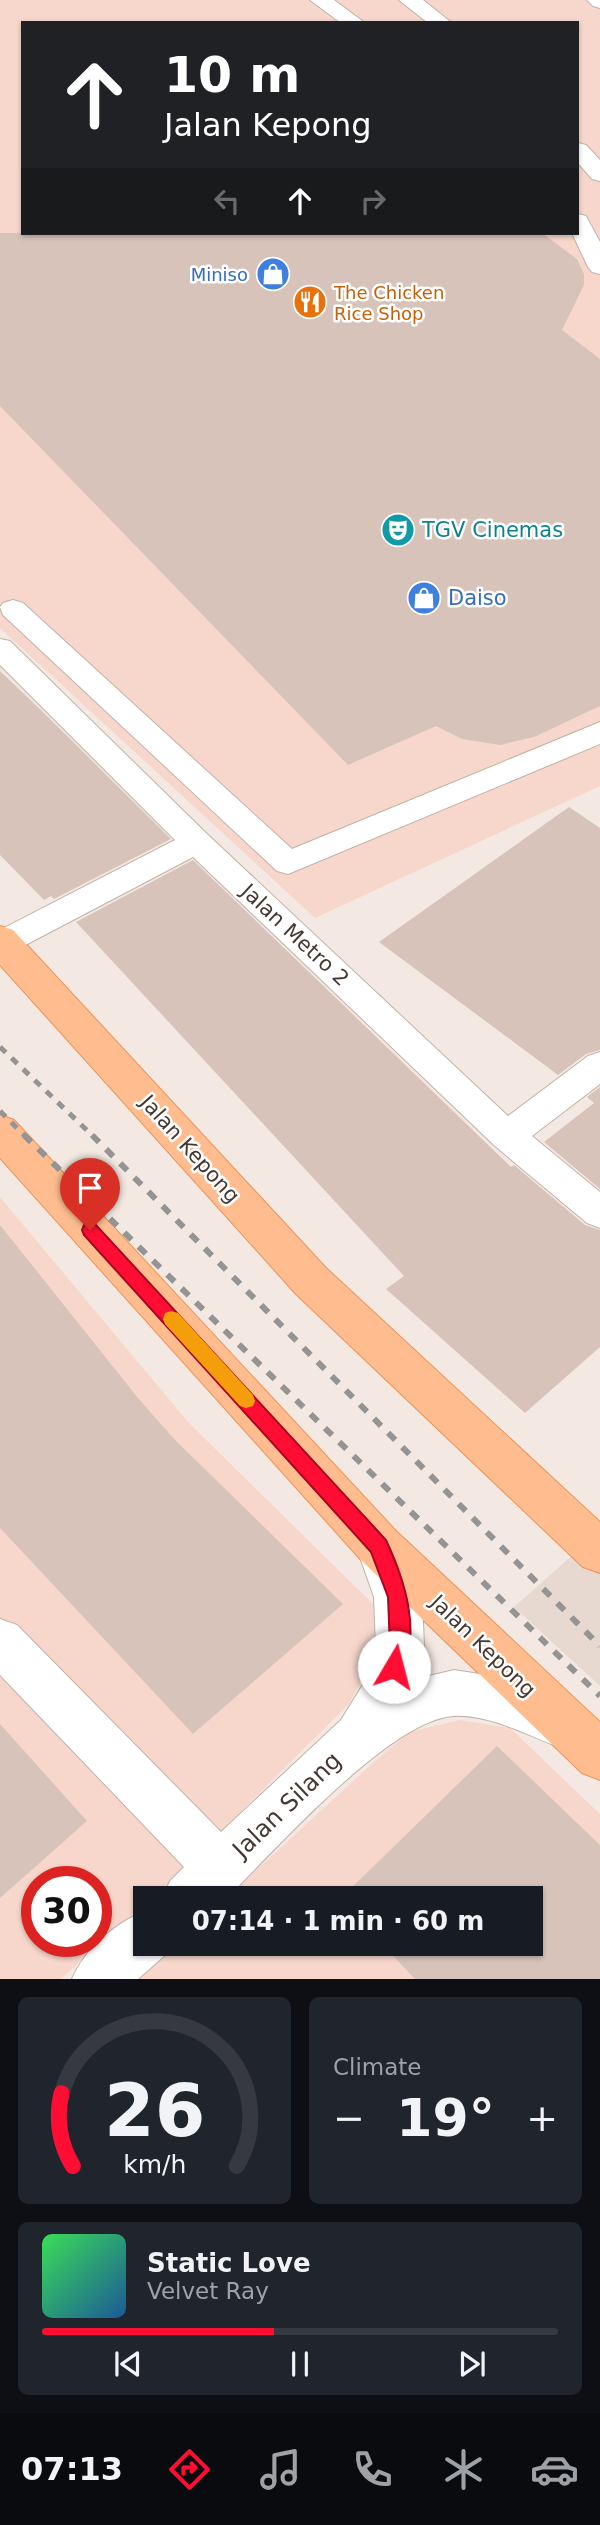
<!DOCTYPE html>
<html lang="en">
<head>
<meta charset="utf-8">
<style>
  body { margin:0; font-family:"DejaVu Sans",sans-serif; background:#20242c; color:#f1f3f6; height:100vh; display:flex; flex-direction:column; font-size:26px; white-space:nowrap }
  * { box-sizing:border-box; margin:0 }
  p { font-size:23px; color:#9ea1a6 }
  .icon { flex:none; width:38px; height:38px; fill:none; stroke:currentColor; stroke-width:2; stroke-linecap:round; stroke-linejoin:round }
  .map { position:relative; height:1979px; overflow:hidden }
  .panel { display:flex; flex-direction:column; gap:18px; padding:18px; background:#0d0f14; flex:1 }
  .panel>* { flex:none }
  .top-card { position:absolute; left:21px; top:21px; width:558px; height:214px; border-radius:0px; box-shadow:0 2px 5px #0004; background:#202124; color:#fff; overflow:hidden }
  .speed { position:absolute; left:21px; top:1866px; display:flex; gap:14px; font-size:35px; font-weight:700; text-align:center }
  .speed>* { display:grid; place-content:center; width:91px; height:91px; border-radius:50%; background:#171b24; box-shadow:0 2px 5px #0004; line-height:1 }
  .speed .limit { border:10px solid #d22; background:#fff; color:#111 }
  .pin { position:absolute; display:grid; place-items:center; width:60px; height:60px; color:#fff; margin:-72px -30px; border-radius:50% 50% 50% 0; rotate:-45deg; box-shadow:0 0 7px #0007 }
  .pin .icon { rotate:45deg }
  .me { position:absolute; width:77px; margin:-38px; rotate:8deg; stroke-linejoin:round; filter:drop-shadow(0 0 5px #0008) }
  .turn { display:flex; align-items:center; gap:24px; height:147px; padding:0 28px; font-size:32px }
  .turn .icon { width:91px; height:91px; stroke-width:2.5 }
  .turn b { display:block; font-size:49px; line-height:60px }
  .lanes { display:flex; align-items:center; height:66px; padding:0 28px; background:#0003; justify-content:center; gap:35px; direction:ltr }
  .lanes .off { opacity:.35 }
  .big { font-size:52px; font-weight:600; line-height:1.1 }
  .panel .widget { flex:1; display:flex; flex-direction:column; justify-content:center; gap:10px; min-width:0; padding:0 24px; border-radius:10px; background:#20242c }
  .panel .dial { align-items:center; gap:0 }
  .dial svg { height:182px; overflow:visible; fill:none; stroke:#363941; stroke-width:7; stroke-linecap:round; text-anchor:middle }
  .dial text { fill:#f1f3f6; stroke:none }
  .song { display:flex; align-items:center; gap:21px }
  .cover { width:84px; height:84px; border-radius:10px; background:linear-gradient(135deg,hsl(130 70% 55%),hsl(210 70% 35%)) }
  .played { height:7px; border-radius:4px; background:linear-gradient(90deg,#ff0d32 45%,#363941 45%) }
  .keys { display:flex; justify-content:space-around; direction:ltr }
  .heat { display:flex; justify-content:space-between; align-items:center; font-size:38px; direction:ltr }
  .panel .tiles { flex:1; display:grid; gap:18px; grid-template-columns:1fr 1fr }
  .widget:last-child { grid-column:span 2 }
  .trip { position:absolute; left:133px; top:1886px; width:410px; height:70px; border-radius:0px; background:#171b24; box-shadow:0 2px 5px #0004; font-weight:600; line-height:70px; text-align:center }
  .dock { display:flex; height:112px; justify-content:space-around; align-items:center; background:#090b0e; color:#9ea1a6 }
  .dock .icon { width:49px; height:49px }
  .dock .active { color:#ff0d32 }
  .dock b { font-size:32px; color:#f1f3f6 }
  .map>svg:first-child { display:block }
</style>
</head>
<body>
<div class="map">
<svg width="600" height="1979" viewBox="0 0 600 1979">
  <rect width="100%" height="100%" fill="#f3e9e2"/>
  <path fill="#e7d9d0" d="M600,1531v155l-86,-79z"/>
  <path fill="#f7d7cb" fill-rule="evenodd" d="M0,0h600v786l-285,132 -315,-290zM23,23h555v210h-555z
    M0,1197l188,225 186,183v50l-25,49 -174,173 -24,22h-6v4l-84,76h-61zM37,1881h59v60h-59z
    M459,1720l51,8 90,86v165h-462l38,-35h354v-45h-305l150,-138 35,-29z"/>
  <path fill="#d8c3ba" d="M0,233h542l35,26 7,15v11l-22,45 38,29v347l-66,31 -34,8 -38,-6 -26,-13 -88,39 -348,-359z
    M0,671l42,40 129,128 -117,60 -3,-3 -7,4 -44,-45z
    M569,807l31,21v222l-14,4 -28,21 -179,-133z
    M193,860l318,307 3,-2 71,60 15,5v117l-75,66 -139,-124 18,-13 -328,-354z
    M600,1087v102l-56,-47 50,-39 -7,-6z
    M0,1225l138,173 37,42 168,164 -150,130 -193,-206z
    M0,1724l87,97 -87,77z
    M497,1746l103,99v134h-185l-33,-35h148v-45h-190z"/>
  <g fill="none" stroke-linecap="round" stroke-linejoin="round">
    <defs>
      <path id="service" d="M310,0h24l31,23h-24z
        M399,0h24l29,23h-24z
        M587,0h13v8l-7,-2z
        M578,143l8,2 14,15v21l-8,-2 -14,-16z
        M578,214l8,2 14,26v32l-8,-2 -4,-5 -16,-34h6z
        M13,600l10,3 269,246 308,-127v22l-312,130 -11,-3 -274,-256 -3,-8 3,-4z
        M0,639l10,2 197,193 301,282 80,-60 12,-4v32l-68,52 68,56v36l-13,-5 -92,-77 -302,-289 -179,94 -14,3v-24l175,-90 -175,-175z"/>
      <path id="minor" d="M379,1525l17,6 26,66 2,50 -8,32 38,-9 51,8 68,27 8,17 -8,17 -17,7c-30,-12 -69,-32 -103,-30 -64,5 -180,136 -227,183h-64l8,-18 14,-14 -184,-192v-56l17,6 204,207 120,-112 26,-42 9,-31 -2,-50 -18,-51 6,-15z
        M145,1911v33h23l-4,12 -26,23h-66c13,-30 43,-56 73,-68z"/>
      <path id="primary" d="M0,926l13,4 313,338 274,254v51l-17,-6 -287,-273 -296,-329z
        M0,1115l14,5 382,411 204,191v58l-18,-7 -220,-212 -362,-403z"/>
    </defs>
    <use href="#service" stroke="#c2b1a7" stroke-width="2"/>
    <use href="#minor" stroke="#c2b1a7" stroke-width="2"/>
    <use href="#primary" stroke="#ed9256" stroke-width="2"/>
    <use href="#service" fill="#fff" fill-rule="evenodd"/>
    <use href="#minor" fill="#fff" fill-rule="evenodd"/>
    <use href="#primary" fill="#ffbd8f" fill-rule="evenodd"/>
    <path stroke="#949494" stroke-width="5" stroke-dasharray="8 8" stroke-linecap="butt" d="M0,1047l94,90
      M0,1111l26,26"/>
    <path stroke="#949494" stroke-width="6" stroke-dasharray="10 10" stroke-linecap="butt" d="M24,1135l576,561
      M92,1135l508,511"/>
  </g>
  <path fill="#ff0d32" stroke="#a60820" stroke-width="2" d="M90,1223l6,2 290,315c19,41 35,91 16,134l-8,3 -7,-3 -3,-7 6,-20 -2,-50 -17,-45 -287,-317 -2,-5 2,-5z"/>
  <path fill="#f59e0b" d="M171,1311l7,2 75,82 2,6 -2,5 -7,2 -6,-2 -75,-82 -2,-5 2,-6z"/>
  <defs>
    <symbol id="shop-disc" viewBox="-11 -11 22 22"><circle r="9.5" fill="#3f7fe0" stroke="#fff"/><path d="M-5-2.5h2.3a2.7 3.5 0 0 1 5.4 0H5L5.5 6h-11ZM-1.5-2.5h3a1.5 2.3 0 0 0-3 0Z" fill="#fff"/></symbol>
    <symbol id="restaurant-disc" viewBox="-11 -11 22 22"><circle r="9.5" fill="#e8710a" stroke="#fff"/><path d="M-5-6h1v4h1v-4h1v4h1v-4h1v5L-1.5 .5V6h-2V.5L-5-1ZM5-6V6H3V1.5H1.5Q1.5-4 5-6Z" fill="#fff"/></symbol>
    <symbol id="theatre-disc" viewBox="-11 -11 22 22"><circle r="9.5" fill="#0f9aa8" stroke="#fff"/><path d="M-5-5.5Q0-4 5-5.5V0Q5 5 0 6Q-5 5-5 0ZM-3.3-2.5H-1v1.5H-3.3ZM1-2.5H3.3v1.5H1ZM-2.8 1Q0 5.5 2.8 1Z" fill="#fff"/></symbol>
  </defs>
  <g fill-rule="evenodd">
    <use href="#shop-disc" x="254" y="255" width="38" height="38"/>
    <use href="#restaurant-disc" x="291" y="283" width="38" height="38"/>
    <use href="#theatre-disc" x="379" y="511" width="38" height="38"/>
    <use href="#shop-disc" x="405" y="579" width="38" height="38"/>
  </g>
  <g text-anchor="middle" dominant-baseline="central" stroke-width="5" stroke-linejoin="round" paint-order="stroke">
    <g font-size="18" fill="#366cbe" stroke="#fff" text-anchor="end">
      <text x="248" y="274">Miniso</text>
    </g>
    <g font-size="18" fill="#c56008" stroke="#fff" text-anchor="start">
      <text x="334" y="292">The Chicken<tspan x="334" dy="21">Rice Shop</tspan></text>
    </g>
    <g font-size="21" fill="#0d838f" stroke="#fff" text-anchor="start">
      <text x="422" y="530">TGV Cinemas</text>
    </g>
    <g font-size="21" fill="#366cbe" stroke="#fff" text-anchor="start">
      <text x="448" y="598">Daiso</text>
    </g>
    <g font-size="21" fill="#453832" stroke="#fff">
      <text transform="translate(295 935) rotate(43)">Jalan Metro 2</text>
      <text transform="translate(190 1149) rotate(48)">Jalan Kepong</text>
      <text transform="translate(483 1646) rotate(44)">Jalan Kepong</text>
    </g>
    <g font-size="24" fill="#453832" stroke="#fff">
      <text transform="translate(287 1805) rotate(-44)">Jalan Silang</text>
    </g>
  </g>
</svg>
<div class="speed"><div class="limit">30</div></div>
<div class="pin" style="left:90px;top:1230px;background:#d93025"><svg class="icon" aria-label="arrive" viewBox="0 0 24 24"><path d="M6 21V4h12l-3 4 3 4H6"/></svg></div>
<svg class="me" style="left:394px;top:1667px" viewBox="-20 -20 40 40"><circle r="19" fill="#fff"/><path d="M0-13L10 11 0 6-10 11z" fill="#ff0d32"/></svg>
<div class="trip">07:14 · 1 min · 60 m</div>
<div class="top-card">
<div class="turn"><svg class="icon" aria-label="ahead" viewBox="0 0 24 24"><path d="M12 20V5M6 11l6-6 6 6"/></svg><div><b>10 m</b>Jalan Kepong</div></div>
<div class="lanes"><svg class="icon off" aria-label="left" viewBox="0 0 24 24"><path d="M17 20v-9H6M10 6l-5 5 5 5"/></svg><svg class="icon" aria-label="ahead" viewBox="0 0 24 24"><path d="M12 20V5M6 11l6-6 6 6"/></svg><svg class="icon off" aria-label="right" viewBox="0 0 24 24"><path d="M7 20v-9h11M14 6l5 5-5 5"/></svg></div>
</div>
</div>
<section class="panel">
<div class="tiles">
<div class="widget dial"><svg viewBox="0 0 100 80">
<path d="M14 69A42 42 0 1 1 86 69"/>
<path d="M14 69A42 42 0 0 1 9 37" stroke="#ff0d32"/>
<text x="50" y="56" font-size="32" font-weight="700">26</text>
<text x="50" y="72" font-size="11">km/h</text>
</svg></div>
<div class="widget"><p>Climate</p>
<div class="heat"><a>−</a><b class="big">19°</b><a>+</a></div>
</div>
<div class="widget">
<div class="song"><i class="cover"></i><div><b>Static Love</b><p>Velvet Ray</p></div></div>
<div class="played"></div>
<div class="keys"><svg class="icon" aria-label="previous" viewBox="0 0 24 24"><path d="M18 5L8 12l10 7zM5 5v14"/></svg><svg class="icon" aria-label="pause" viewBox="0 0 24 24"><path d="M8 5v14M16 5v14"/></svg><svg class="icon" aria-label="next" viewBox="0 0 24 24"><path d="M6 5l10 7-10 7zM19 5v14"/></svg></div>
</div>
</div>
</section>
<nav class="dock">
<b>07:13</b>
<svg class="icon active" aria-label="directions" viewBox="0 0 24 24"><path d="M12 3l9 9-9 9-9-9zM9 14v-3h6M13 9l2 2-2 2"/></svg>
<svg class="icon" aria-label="music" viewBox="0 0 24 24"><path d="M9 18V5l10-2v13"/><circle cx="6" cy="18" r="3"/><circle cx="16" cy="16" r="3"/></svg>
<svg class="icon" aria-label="phone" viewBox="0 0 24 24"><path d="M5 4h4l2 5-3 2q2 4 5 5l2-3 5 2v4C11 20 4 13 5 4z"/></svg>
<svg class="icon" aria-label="climate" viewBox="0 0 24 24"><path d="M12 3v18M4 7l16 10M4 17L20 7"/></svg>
<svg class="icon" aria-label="car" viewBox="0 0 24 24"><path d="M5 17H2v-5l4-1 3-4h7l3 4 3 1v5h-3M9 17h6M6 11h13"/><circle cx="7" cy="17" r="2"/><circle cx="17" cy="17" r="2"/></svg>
</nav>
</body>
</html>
